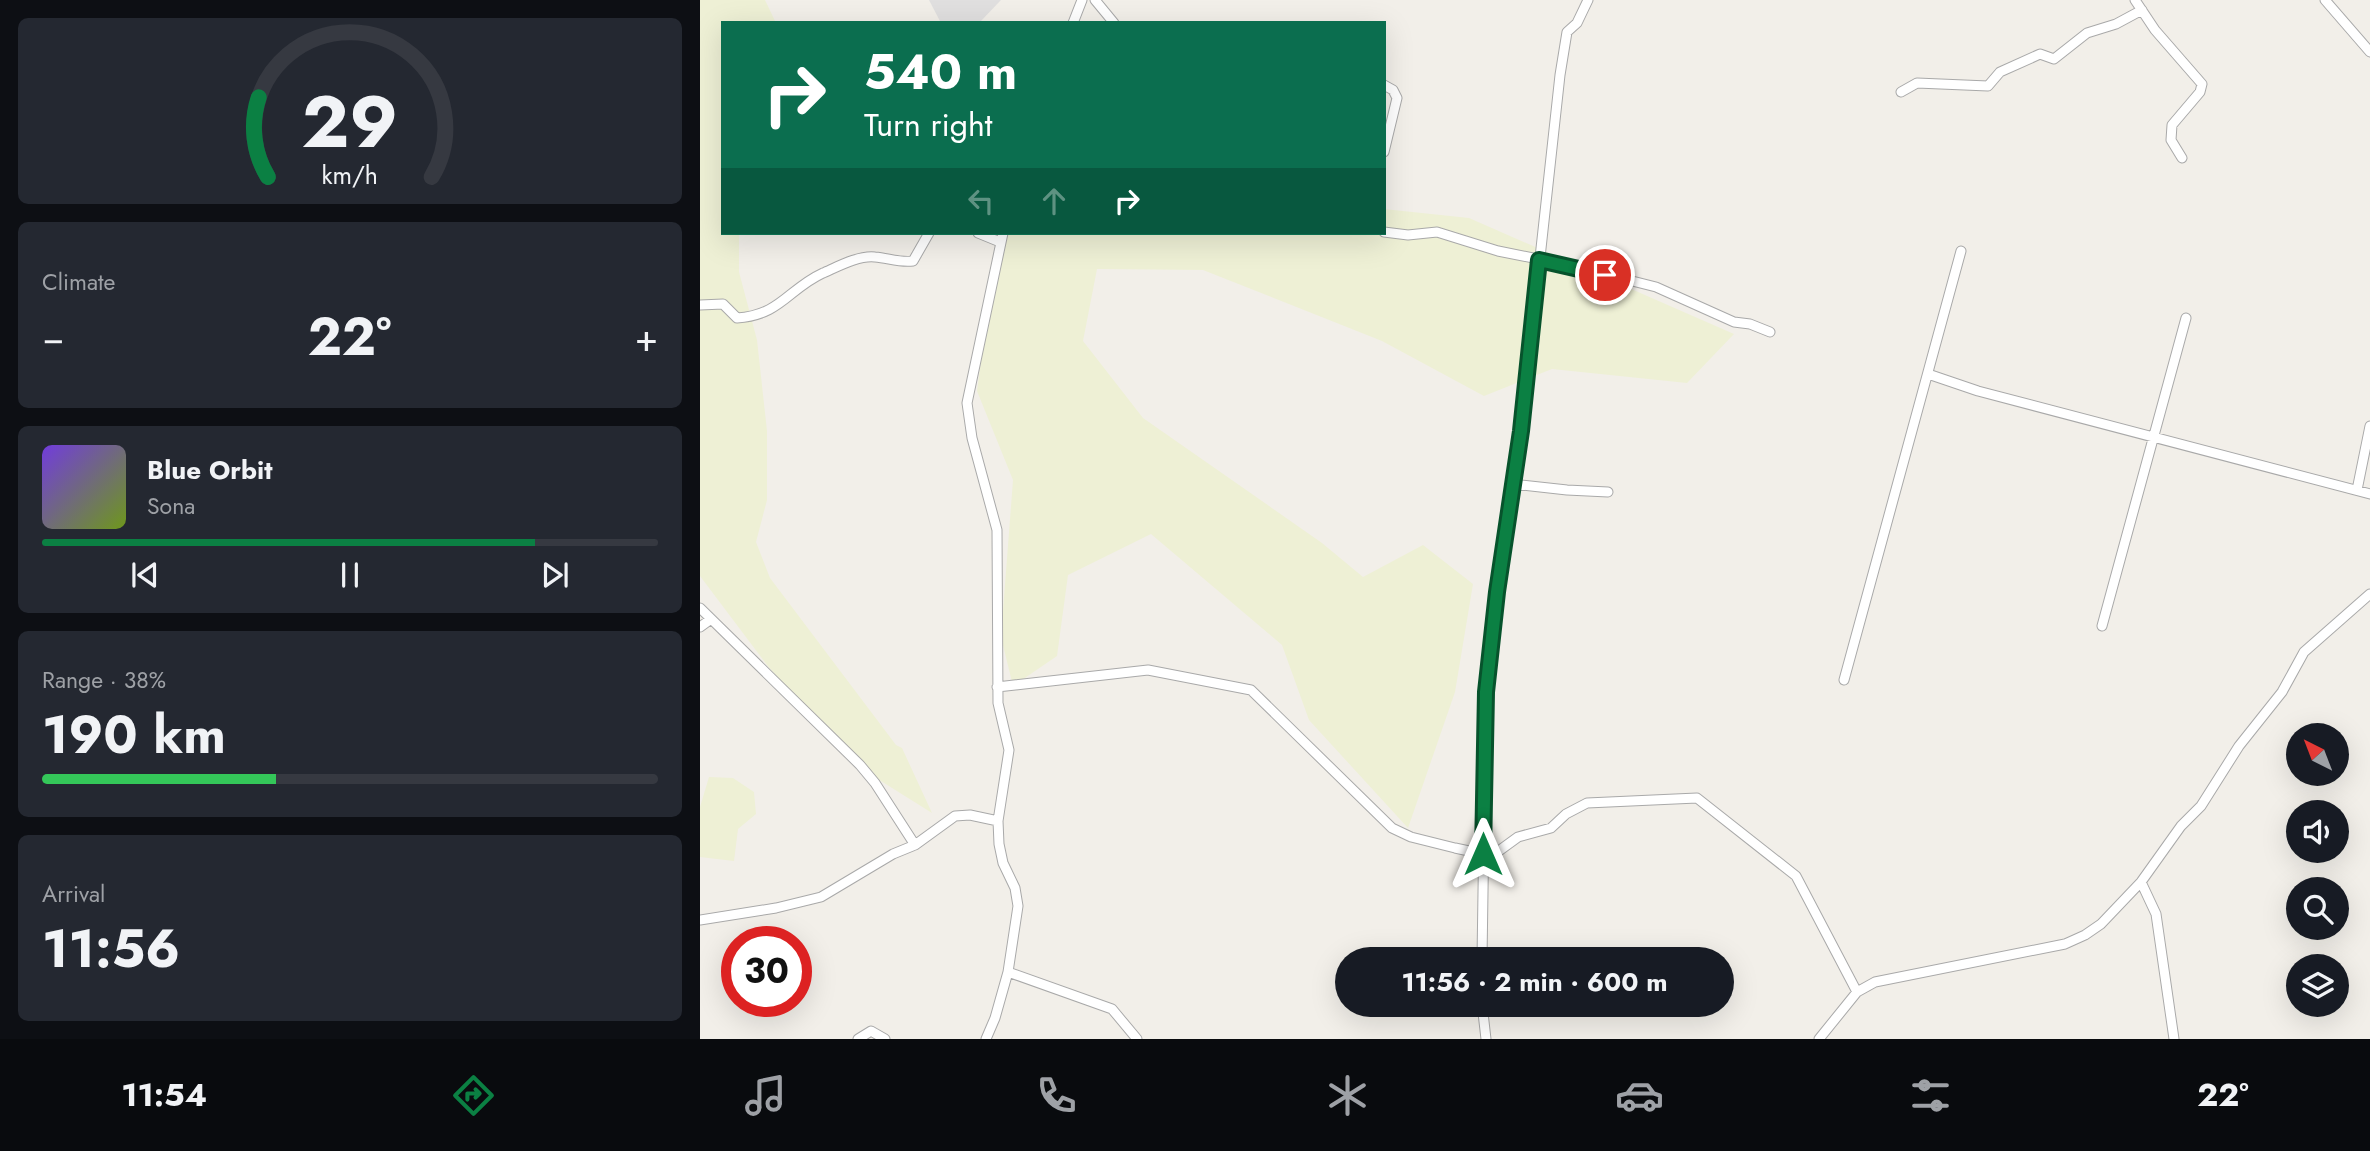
<!DOCTYPE html>
<html lang="en">
<head>
<meta charset="utf-8">
<style>
  body { margin:0; font-family:Jost,sans-serif; background:#242831; color:#f1f3f6; height:100vh; display:flex; flex-direction:column; font-size:26px; white-space:nowrap }
  * { box-sizing:border-box; margin:0 }
  p { font-size:23px; color:#9ea1a6 }
  .icon { flex:none; width:38px; height:38px; fill:none; stroke:currentColor; stroke-width:2; stroke-linecap:round; stroke-linejoin:round }
  .map { position:relative; flex:1; overflow:hidden }
  .side { display:flex; flex-direction:column; gap:18px; padding:18px; background:#0d0f14; width:700px }
  .side>* { flex:none }
  .banner { position:absolute; left:21px; top:21px; width:665px; height:214px; border-radius:0px; box-shadow:0 7px 28px #0002; background:#0b6e4f; color:#fff; overflow:hidden }
  .needle { width:46px; rotate:318deg }
  .tools { position:absolute; left:1586px; top:723px; display:grid; gap:14px }
  .tools a { display:grid; place-items:center; width:63px; height:63px; border-radius:50%; background:#171b24; box-shadow:0 7px 28px #0002; font-size:35px }
  .speed { position:absolute; left:21px; top:926px; display:flex; gap:14px; font-size:35px; font-weight:700; text-align:center }
  .speed>* { display:grid; place-content:center; width:91px; height:91px; border-radius:50%; background:#171b24; box-shadow:0 7px 28px #0002; line-height:1 }
  .speed .limit { border:10px solid #d22; background:#fff; color:#111 }
  .pin { position:absolute; display:grid; place-items:center; width:60px; height:60px; color:#fff; margin:-30px; border:4px solid #fff; border-radius:50%; box-shadow:0 2px 7px #0007 }
  .me { position:absolute; width:77px; margin:-38px; rotate:0deg; stroke-linejoin:round; filter:drop-shadow(0 0 5px #0008) }
  .turn { display:flex; align-items:center; gap:24px; height:147px; padding:0 28px; font-size:32px }
  .turn .icon { width:91px; height:91px; stroke-width:2.5 }
  .turn b { display:block; font-size:49px; line-height:60px }
  .lanes { display:flex; align-items:center; height:66px; padding:0 28px; background:#0003; justify-content:center; gap:35px; direction:ltr }
  .lanes .off { opacity:.35 }
  .big { font-size:52px; font-weight:700; line-height:1.1 }
  .side .card { flex:1; display:flex; flex-direction:column; justify-content:center; gap:10px; min-width:0; padding:0 24px; border-radius:10px; background:#242831 }
  .side .dial { align-items:center; gap:0 }
  .dial svg { height:182px; overflow:visible; fill:none; stroke:#363941; stroke-width:7; stroke-linecap:round; text-anchor:middle }
  .dial text { fill:#f1f3f6; stroke:none }
  .song { display:flex; align-items:center; gap:21px }
  .cover { width:84px; height:84px; border-radius:10px; background:linear-gradient(135deg,hsl(260 70% 55%),hsl(80 70% 35%)) }
  .played { height:7px; border-radius:4px; background:linear-gradient(90deg,#0b8043 80%,#363941 80%) }
  .keys { display:flex; justify-content:space-around; direction:ltr }
  .heat { display:flex; justify-content:space-between; align-items:center; font-size:38px; direction:ltr }
  .charge { height:10px; border-radius:5px; background:linear-gradient(90deg,#34c759 38%,#363941 0) }
  .trip { position:absolute; left:635px; top:947px; width:399px; height:70px; border-radius:35px; background:#171b24; box-shadow:0 7px 28px #0002; font-weight:700; line-height:70px; text-align:center }
  .tab-bar { display:flex; height:112px; justify-content:space-around; align-items:center; background:#090b0e; color:#9ea1a6 }
  .tab-bar .icon { width:49px; height:49px }
  .tab-bar .on { color:#0b8043 }
  .tab-bar b { font-size:32px; color:#f1f3f6 }
  main { display:flex; flex:1; min-height:0 }
  .map>svg:first-child { display:block }
</style>
</head>
<body>
<main>
<section class="side">
<div class="card dial"><svg viewBox="0 0 100 80">
<path d="M14 69A42 42 0 1 1 86 69"/>
<path d="M14 69A42 42 0 0 1 10 34" stroke="#0b8043"/>
<text x="50" y="56" font-size="32" font-weight="700">29</text>
<text x="50" y="72" font-size="11">km/h</text>
</svg></div>
<div class="card"><p>Climate</p>
<div class="heat"><a>−</a><b class="big">22°</b><a>+</a></div>
</div>
<div class="card">
<div class="song"><i class="cover"></i><div><b>Blue Orbit</b><p>Sona</p></div></div>
<div class="played"></div>
<div class="keys"><svg class="icon" aria-label="previous" viewBox="0 0 24 24"><path d="M18 5L8 12l10 7zM5 5v14"/></svg><svg class="icon" aria-label="pause" viewBox="0 0 24 24"><path d="M8 5v14M16 5v14"/></svg><svg class="icon" aria-label="next" viewBox="0 0 24 24"><path d="M6 5l10 7-10 7zM19 5v14"/></svg></div>
</div>
<div class="card"><p>Range · 38%</p><b class="big">190 km</b><div class="charge"></div></div>
<div class="card"><p>Arrival</p><b class="big">11:56</b></div>
</section>
<div class="map">
<svg width="1670" height="1039" viewBox="0 0 1670 1039">
  <rect width="100%" height="100%" fill="#f2efe9"/>
  <path fill="#e0dfdf" d="M229,0h72l-22,23h-38z"/>
  <path fill="#eef0d5" d="M0,0h65l11,23h-53v210h16v39l18,68 10,91v69l-11,42 14,36 126,167 6,3 30,65 -83,-52 -82,-96 -67,-89z
    M684,209l85,9 265,116 -47,49 -135,-14 -68,27 -102,-55 -179,-71 -106,-1 -14,72 60,77 179,125 41,34 60,-32 50,39 -18,108 -47,136 -99,-108 -27,-75 -131,-111 -83,41 -11,81 -44,30 -12,-49 12,-157 -36,-89 21,-158h386z
    M9,777l24,1 21,14 2,22 -18,15 -4,32 -34,-4v-50z"/>
  <g fill="none" stroke-linecap="round" stroke-linejoin="round">
    <defs>
      <path id="minor" d="M395,0l19,23
        M1435,0l20,30 47,54 -2,8 -28,33 -1,15 11,18
        M1625,0l45,52
        M373,23l9,-23
        M684,85l9,5 4,8 -13,54
        M1201,92l16,-9 71,3 12,-14 40,-18 14,5 33,-26 29,-9 26,-14
        M684,232l24,3 29,-3 61,19 75,15 83,21 78,35 16,2 20,8
        M278,233l22,9
        M0,305l23,-1 14,14c44,-3 51,-29 86,-45 14,-6 36,-18 52,-16 13,1 25,6 38,4l16,-28
        M1228,374l50,17 392,103
        M812,484l55,6 41,2
        M1657,490l13,-64
        M0,608l160,157 15,18 40,62
        M1402,626l84,-308
        M0,627l11,-8
        M1144,680l117,-429
        M297,687l151,-17 103,20 141,138 19,9 44,11 28,6 13,-1 22,-16 33,-9 15,-14 21,-11 110,-5 99,78 61,116
        M1441,882l15,32 18,125
        M0,920l76,-12 45,-11 72,-43 22,-9 40,-29 15,-1 28,6
        M782,959l4,-267 11,-100 24,-161 39,-356 7,-43 10,-9 11,-23
        M308,972l104,37 25,30
        M782,1004l4,35
        M158,1039l13,-8 14,8
        M286,1039l9,-21 13,-46 10,-66 -3,-18 -12,-25 -4,-19 -1,-23 11,-71 -11,-47 -1,-173 -25,-92 -5,-35 36,-170
        M1119,1039l38,-47 18,-10 190,-38 20,-9 16,-11 40,-42 40,-56 20,-20 38,-60 43,-54 22,-40 66,-58"/>
    </defs>
    <use href="#minor" stroke="#a9a9a9" stroke-width="11"/>
    <use href="#minor" stroke="#fff" stroke-width="9"/>
  </g>
  <g fill="none" stroke-linecap="round" stroke-linejoin="round">
    <defs>
      <path id="route" d="M783,854l3,-162 11,-100 24,-161 18,-171 66,15"/>
    </defs>
    <use href="#route" stroke="#07532c" stroke-width="18"/>
    <use href="#route" stroke="#0b8043" stroke-width="12"/>
  </g>
</svg>
<div class="tools">
<a><svg class="needle" viewBox="-14 -14 28 28"><path d="M0-13l5 13h-10z" fill="#e53935"/><path d="M0 13l5-13h-10z" fill="#9ea1a6"/></svg></a>
<a><svg class="icon" aria-label="sound" viewBox="0 0 24 24"><path d="M4 9h4l5-4v14l-5-4H4zM17 9q2 3 0 6"/></svg></a>
<a><svg class="icon" aria-label="search" viewBox="0 0 24 24"><circle cx="10" cy="10" r="6"/><path d="M15 15l6 6"/></svg></a>
<a><svg class="icon" aria-label="layers" viewBox="0 0 24 24"><path d="M12 4l9 5-9 5-9-5zM3 14l9 5 9-5"/></svg></a>
</div>
<div class="speed"><div class="limit">30</div></div>
<div class="pin" style="left:905px;top:275px;background:#d93025"><svg class="icon" aria-label="arrive" viewBox="0 0 24 24"><path d="M6 21V4h12l-3 4 3 4H6"/></svg></div>
<svg class="me" style="left:783px;top:854px" viewBox="-20 -20 40 40"><path d="M0-17L14 15 0 8-14 15z" fill="#0b8043" stroke="#fff" stroke-width="4"/></svg>
<div class="trip">11:56 · 2 min · 600 m</div>
<div class="banner">
<div class="turn"><svg class="icon" aria-label="right" viewBox="0 0 24 24"><path d="M7 20v-9h11M14 6l5 5-5 5"/></svg><div><b>540 m</b>Turn right</div></div>
<div class="lanes"><svg class="icon off" aria-label="left" viewBox="0 0 24 24"><path d="M17 20v-9H6M10 6l-5 5 5 5"/></svg><svg class="icon off" aria-label="ahead" viewBox="0 0 24 24"><path d="M12 20V5M6 11l6-6 6 6"/></svg><svg class="icon" aria-label="right" viewBox="0 0 24 24"><path d="M7 20v-9h11M14 6l5 5-5 5"/></svg></div>
</div>
</div>
</main>
<nav class="tab-bar">
<b>11:54</b>
<svg class="icon on" aria-label="directions" viewBox="0 0 24 24"><path d="M12 3l9 9-9 9-9-9zM9 14v-3h6M13 9l2 2-2 2"/></svg>
<svg class="icon" aria-label="music" viewBox="0 0 24 24"><path d="M9 18V5l10-2v13"/><circle cx="6" cy="18" r="3"/><circle cx="16" cy="16" r="3"/></svg>
<svg class="icon" aria-label="phone" viewBox="0 0 24 24"><path d="M5 4h4l2 5-3 2q2 4 5 5l2-3 5 2v4C11 20 4 13 5 4z"/></svg>
<svg class="icon" aria-label="climate" viewBox="0 0 24 24"><path d="M12 3v18M4 7l16 10M4 17L20 7"/></svg>
<svg class="icon" aria-label="car" viewBox="0 0 24 24"><path d="M5 17H2v-5l4-1 3-4h7l3 4 3 1v5h-3M9 17h6M6 11h13"/><circle cx="7" cy="17" r="2"/><circle cx="17" cy="17" r="2"/></svg>
<svg class="icon" aria-label="filters" viewBox="0 0 24 24"><path d="M4 7h16M4 17h16"/><circle cx="9" cy="7" r="2"/><circle cx="15" cy="17" r="2"/></svg>
<b>22°</b>
</nav>
</body>
</html>
